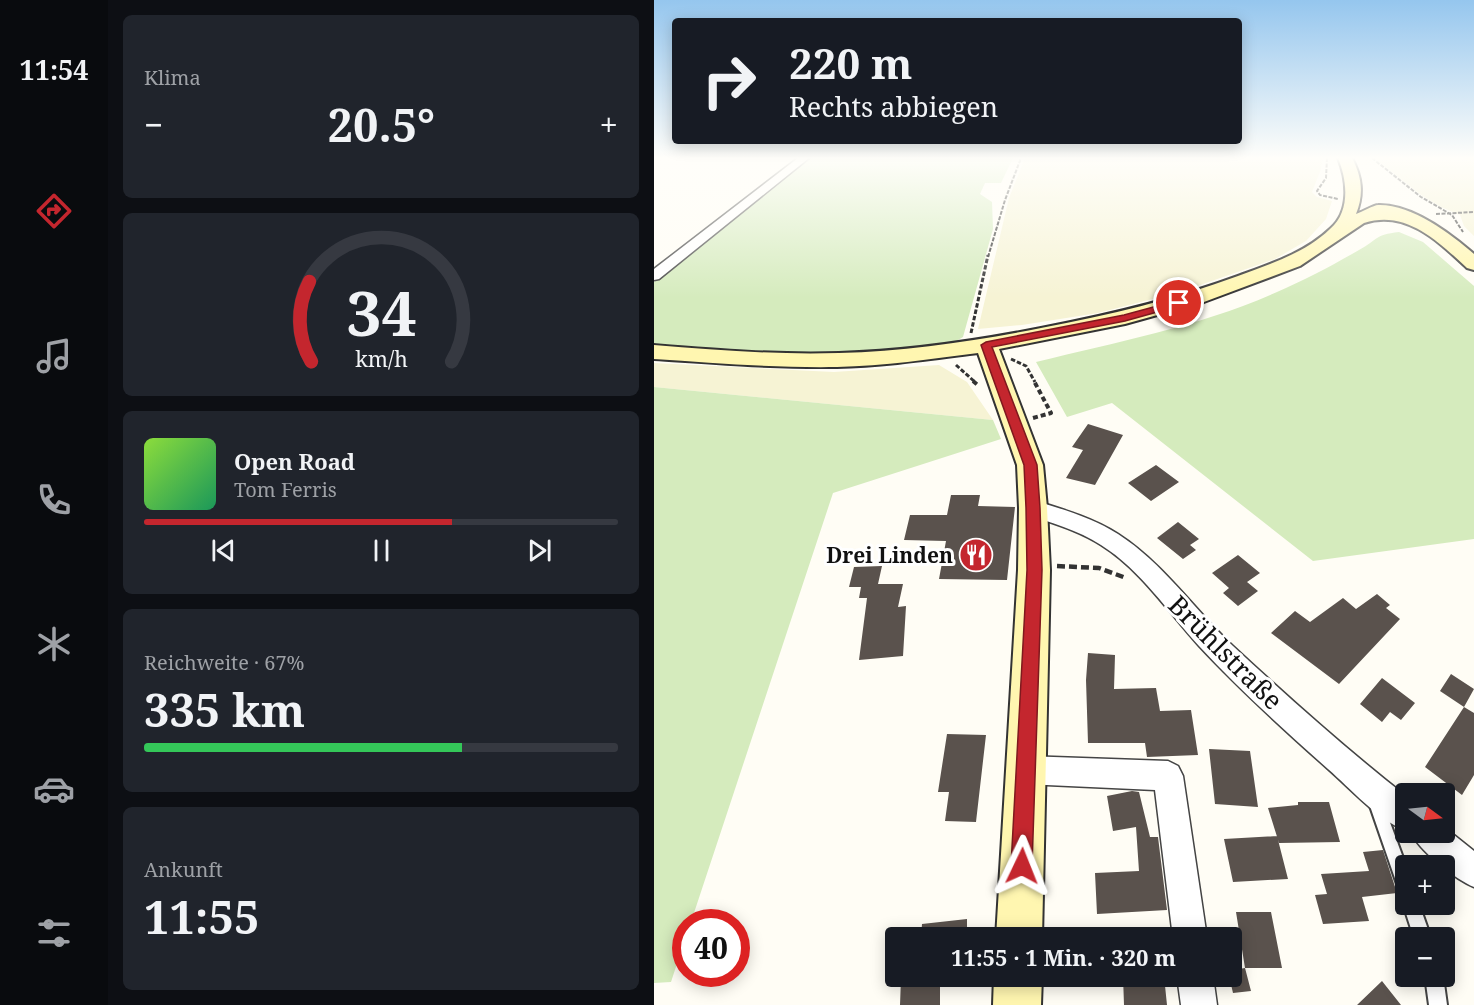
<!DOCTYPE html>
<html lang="de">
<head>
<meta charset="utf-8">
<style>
  body { margin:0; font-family:"Noto Serif",serif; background:#20242c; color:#f1f3f6; height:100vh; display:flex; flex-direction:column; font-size:22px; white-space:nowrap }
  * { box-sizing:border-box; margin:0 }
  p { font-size:20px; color:#9ea1a6 }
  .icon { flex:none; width:33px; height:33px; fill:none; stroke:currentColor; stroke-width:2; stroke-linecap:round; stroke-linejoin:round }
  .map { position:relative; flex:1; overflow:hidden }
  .drawer { display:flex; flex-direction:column; gap:15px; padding:15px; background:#0d0f14; width:546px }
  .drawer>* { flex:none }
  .top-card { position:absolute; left:18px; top:18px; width:570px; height:126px; border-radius:6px; box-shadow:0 3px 15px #0003; background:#171b24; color:#f1f3f6; overflow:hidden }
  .needle { width:39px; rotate:105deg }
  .buttons { position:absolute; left:741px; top:783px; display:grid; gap:12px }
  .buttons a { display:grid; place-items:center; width:60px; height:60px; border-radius:6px; background:#171b24; box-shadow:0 3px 15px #0003; font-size:30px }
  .speed { position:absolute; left:18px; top:909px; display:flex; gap:12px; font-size:30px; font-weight:700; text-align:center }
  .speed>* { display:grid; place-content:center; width:78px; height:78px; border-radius:50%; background:#171b24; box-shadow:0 3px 15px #0003; line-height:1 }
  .speed .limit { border:9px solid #d22; background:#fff; color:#111 }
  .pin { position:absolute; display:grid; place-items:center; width:51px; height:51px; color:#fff; margin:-26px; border:3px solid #fff; border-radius:50%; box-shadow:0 2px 6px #0007 }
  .me { position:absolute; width:66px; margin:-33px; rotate:2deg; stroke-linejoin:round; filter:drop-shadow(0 0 4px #0008) }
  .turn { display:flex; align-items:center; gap:21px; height:126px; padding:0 18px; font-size:27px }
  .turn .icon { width:78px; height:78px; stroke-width:2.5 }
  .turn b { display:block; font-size:42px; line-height:51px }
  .big { font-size:45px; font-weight:700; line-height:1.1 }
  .drawer .tile { flex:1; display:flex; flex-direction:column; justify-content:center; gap:9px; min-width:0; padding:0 21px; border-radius:9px; background:#20242c }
  .drawer .dial { align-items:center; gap:0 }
  .dial svg { height:156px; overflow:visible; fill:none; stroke:#363941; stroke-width:7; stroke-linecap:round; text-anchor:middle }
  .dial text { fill:#f1f3f6; stroke:none }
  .song { display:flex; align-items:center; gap:18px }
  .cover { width:72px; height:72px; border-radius:9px; background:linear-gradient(135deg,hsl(90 70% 55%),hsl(150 70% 35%)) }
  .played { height:6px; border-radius:3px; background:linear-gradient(90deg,#c4262e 65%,#363941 65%) }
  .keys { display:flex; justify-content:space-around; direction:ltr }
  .heat { display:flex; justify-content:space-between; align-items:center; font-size:33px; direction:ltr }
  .charge { height:9px; border-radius:4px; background:linear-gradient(90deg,#34c759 67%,#363941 0) }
  .trip { position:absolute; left:231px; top:927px; width:357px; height:60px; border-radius:6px; background:#171b24; box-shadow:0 3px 15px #0003; font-weight:700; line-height:60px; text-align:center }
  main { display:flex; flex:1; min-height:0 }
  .tabs { display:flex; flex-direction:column; width:108px; justify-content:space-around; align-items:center; background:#090b0e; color:#9ea1a6 }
  .tabs .icon { width:42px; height:42px }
  .tabs .active { color:#c4262e }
  .tabs b { font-size:27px; color:#f1f3f6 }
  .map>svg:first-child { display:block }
</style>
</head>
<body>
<main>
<nav class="tabs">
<b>11:54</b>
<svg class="icon active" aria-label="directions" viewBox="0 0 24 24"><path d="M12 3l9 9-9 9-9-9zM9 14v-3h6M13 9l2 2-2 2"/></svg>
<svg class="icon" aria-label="music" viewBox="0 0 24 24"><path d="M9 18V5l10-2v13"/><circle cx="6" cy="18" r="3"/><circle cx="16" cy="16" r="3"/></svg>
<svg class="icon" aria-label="phone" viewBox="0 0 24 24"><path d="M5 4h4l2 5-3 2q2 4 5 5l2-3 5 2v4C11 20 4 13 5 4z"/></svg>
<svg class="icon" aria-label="climate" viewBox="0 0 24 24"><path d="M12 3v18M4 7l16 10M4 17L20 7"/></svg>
<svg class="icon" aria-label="car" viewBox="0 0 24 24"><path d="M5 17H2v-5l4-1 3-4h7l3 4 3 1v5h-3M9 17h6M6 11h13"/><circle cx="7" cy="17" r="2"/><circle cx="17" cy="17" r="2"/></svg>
<svg class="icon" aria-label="filters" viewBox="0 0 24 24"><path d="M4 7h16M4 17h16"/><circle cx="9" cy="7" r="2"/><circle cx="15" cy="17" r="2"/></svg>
</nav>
<section class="drawer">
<div class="tile"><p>Klima</p>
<div class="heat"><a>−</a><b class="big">20.5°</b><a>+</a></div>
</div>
<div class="tile dial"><svg viewBox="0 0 100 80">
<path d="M14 69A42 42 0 1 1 86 69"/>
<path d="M14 69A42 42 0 0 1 13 28" stroke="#c4262e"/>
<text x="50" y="56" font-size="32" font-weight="700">34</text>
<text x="50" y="72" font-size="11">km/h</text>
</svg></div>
<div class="tile">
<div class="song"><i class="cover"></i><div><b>Open Road</b><p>Tom Ferris</p></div></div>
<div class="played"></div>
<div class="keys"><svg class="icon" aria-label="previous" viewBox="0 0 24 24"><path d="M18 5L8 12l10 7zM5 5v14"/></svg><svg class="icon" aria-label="pause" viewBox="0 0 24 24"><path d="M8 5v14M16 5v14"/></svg><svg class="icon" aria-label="next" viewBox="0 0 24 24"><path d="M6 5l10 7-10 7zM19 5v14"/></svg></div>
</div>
<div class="tile"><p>Reichweite · 67%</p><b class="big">335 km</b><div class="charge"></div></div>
<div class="tile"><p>Ankunft</p><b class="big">11:55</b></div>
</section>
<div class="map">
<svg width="820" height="1005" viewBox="0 0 820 1005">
  <rect width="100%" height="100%" fill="#fffdf5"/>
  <path fill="#f6f3d4" d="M371,158h298l-2,11 -9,23 5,5 15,4 -6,18 -20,22 -31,18 -95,33 -82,21 -76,12 -44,4 31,-131z
    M720,158h100v78l-10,-10 -4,-11 -19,-8 -20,-12z
    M0,363l180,9 105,-7 28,17 26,38 -339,-33z"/>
  <path fill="#d5ebbd" d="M154,158h205l-12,25h-16l-5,11 12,8 1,27 -30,108c-17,12 -45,12 -66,13 -82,6 -161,2 -243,-4v-64z
    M745,232l24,10 51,44v253l-161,22 -201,-158 -45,14 -31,-55c81,-20 165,-36 241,-70 28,-12 56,-27 82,-42 20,-11 15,-15 40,-18z
    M0,387l339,33 8,19 -168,54 -142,429h-5l-1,17 -14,43 -17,1z"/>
  <path fill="#5a524d" d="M434,424l35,11 -28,50 -29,-7 17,-28 -11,-3z
    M502,465l23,17 -28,19 -23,-18z
    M297,495h29l-2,11 37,1 -8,73 -68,-1 7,-38 -42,-1 6,-25h37z
    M524,522l21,17 -9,6 6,5 -13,9 -26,-21z
    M584,555l22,18 -13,9 11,9 -20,15 -15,-13 6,-5 -17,-15z
    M228,566l-4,18h25l-5,23 8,-1 -3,50 -44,4 8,-62h-8l2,-11h-12l5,-20z
    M723,594l13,11 -4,3 14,11 -61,65 -68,-51 24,-22 15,11 33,-24 13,11z
    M434,653l27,2 -1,34 42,-1 4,23 31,-1 7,45 -51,2 -2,-14h-57l-2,-63z
    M797,674l23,15 -10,18 -24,-16z
    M728,678l33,25 -14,17 -11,-8 -8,10 -22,-18z
    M810,707l10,6v62l-12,20 -37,-28z
    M293,734l39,1 -10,87 -31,-1 4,-29h-11z
    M555,749l41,2 8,56 -43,-3z
    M478,791l7,1 11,45h8l9,73 -70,4 -2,-41 44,-2 -3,-44 -23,4 -6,-35z
    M644,802h31l11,40 -61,1 -11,-35 30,-3z
    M623,836l11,43 -55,3 -9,-43z
    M729,850l14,43 -35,4 7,24 -46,3 -8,-29 12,-1 -6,-20 48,-3 -6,-19z
    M582,912h35l11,56h-37z
    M313,919v19h-46l1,-14z
    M591,968l6,23 -18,2 -4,-17h3v-6z
    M264,976h22v29h-40l1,-27z
    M469,976h41l3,29h-43z
    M728,981l19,24h-44z"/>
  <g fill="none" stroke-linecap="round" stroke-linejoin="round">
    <defs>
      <path id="lane" d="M722,796l5,2 25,68v29l-6,-2 -2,-6 -29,-84 2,-5z
        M752,898v6h13l12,34h-17l-11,-34z
        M771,976h18l4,29h-18z"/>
      <path id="street" d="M144,158h11l-150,121 -5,1v-11z
        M379,500c29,9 60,18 85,34 45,29 76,75 115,112 56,52 113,103 173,150v35c-29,-12 -55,-42 -78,-62 -44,-39 -89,-80 -129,-123 -31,-34 -58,-76 -98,-101 -23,-15 -50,-22 -75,-31l-4,-6 4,-6z
        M371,756l143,5 10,5 5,10 24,162h-34l-18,-148 -130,-6 -10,-4 -4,-10 4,-10z
        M790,827l30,24v36c-18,-7 -56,-37 -63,-55h33z
        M523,976h36l4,29h-36z"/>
      <path id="secondary" d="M684,158h14c10,19 12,36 4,56 6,-2 18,-9 22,-9 33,-1 72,28 96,49v16l-7,-2c-28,-26 -61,-59 -103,-45l-64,43 -96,36 -79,22 -126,25 44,116 4,43 3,62 -8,368h-46l22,-368 1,-62 -2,-43 -39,-112c-47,6 -94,13 -141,14 -62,1 -122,-4 -183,-8v-14c62,5 123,10 185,8 68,-2 136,-12 202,-25 68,-13 132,-28 197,-52 32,-12 67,-23 92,-47 21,-18 17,-49 8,-71z
        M340,976h48l-1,29h-48z"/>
    </defs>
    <use href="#lane" stroke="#444" stroke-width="4"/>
    <use href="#street" stroke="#444" stroke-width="3"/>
    <use href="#secondary" stroke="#333" stroke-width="4"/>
    <path stroke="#333" stroke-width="2" stroke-dasharray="4 1.5" stroke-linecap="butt" d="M673,158l-1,20 -9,13 3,4 18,4
      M718,158l49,39 31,18 11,17
      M782,214l38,-2
      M334,257l17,-57 16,-42"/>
    <path stroke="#333" stroke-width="3" stroke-dasharray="4.5 2" stroke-linecap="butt" d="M317,333l17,-78
      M357,359l15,7 9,16
      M302,365l19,17"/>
    <path stroke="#333" stroke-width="4" stroke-dasharray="5 3" stroke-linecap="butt" d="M319,381l6,5
      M379,418l18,-5 -17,-32"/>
    <path stroke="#333" stroke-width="4.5" stroke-dasharray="8 4" stroke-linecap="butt" d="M403,566l42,2 27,10"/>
    <use href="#lane" fill="#fff" fill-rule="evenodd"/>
    <use href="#street" fill="#fff" fill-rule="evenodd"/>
    <use href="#secondary" fill="#fff6b0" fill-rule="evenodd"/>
  </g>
  <linearGradient id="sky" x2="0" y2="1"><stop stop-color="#95c6ee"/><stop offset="0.53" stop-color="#fffefa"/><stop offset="1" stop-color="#fffefa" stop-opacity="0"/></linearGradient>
  <rect width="820" height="298" fill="url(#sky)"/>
  <path fill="#c4262e" stroke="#7f191e" stroke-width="1.5" d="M525,300l4,3 -1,2 -57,16 -133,26 45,118 3,43 2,62 -10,296 -3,7 -7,3 -8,-3 -3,-7 16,-296 -1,-62 -2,-43 -43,-120 5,-3 138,-27z"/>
  <defs>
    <symbol id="restaurant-disc" viewBox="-11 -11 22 22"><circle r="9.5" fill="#c4262e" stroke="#fff"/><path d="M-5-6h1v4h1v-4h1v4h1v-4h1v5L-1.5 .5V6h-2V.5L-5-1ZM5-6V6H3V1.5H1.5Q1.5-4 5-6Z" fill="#fff"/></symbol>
  </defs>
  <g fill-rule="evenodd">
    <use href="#restaurant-disc" x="303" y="536" width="38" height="38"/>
  </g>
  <g text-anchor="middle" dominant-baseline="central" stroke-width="6" stroke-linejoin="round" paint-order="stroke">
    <g font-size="21" font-weight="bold" fill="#111" stroke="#fff" text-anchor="end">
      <text x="299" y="555">Drei Linden</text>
    </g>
    <g font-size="26" fill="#111" stroke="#fff">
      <text transform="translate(572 652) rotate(45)">Brühlstraße</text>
    </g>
  </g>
</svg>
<div class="buttons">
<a><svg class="needle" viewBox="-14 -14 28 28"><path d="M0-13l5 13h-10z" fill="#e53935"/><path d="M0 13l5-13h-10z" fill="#9ea1a6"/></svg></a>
<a>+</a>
<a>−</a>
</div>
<div class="speed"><div class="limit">40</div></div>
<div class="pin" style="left:525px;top:303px;background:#d93025"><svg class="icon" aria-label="arrive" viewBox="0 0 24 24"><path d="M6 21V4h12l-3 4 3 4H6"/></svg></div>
<svg class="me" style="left:368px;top:866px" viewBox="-20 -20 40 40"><path d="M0-17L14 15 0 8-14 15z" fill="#c4262e" stroke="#fff" stroke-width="4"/></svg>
<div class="trip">11:55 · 1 Min. · 320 m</div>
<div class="top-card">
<div class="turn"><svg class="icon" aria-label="right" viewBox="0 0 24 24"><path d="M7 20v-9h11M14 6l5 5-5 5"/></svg><div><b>220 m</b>Rechts abbiegen</div></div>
</div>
</div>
</main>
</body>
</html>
